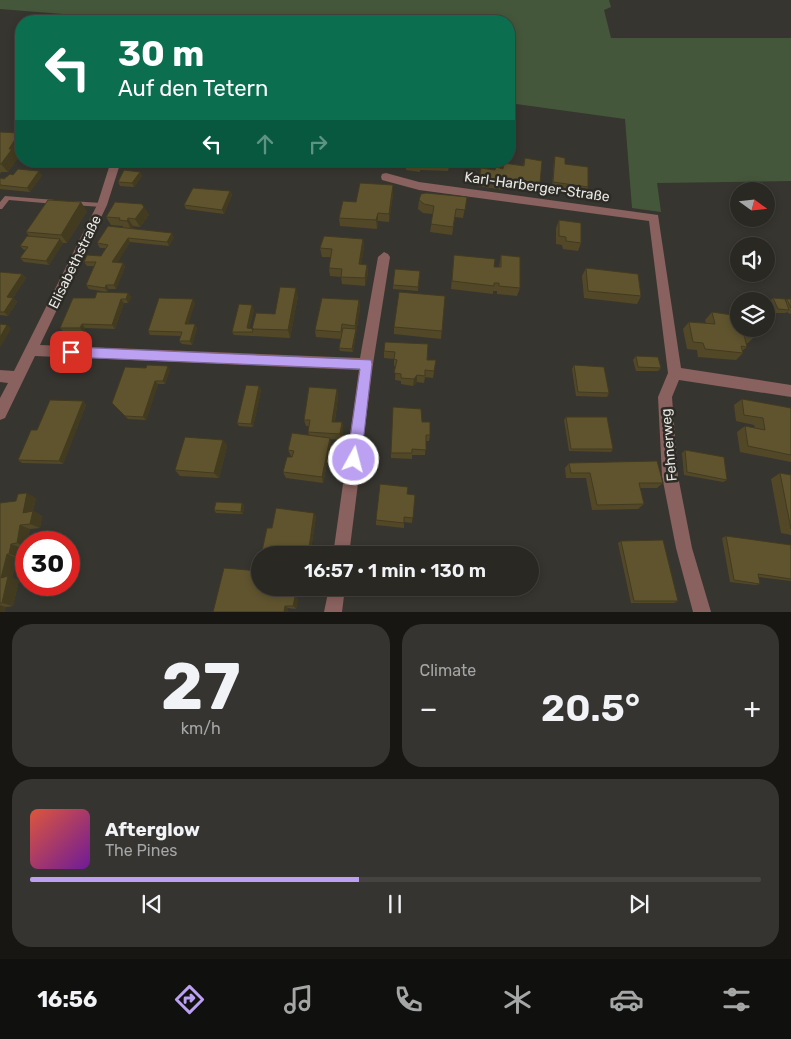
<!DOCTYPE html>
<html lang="en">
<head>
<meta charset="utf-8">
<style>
  body { margin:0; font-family:Rubik,sans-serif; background:#353430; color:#f1f3f6; height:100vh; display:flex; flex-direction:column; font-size:19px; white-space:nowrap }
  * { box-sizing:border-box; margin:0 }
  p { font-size:16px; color:#a5a6a6 }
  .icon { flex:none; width:28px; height:28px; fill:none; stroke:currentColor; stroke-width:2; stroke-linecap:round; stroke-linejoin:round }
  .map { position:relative; height:612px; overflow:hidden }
  .drawer { display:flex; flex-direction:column; gap:12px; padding:12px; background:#171613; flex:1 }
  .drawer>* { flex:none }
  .banner { position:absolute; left:15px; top:15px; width:500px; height:152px; border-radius:20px; box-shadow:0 2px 8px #0003,0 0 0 1px #454441; background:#0b6e4f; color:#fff; overflow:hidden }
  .needle { width:32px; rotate:105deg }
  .controls { position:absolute; left:730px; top:182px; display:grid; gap:10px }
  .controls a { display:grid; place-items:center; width:45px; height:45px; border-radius:50%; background:#292823; box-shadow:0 2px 8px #0003,0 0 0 1px #454441; font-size:25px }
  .speed { position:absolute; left:15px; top:531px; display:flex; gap:10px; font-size:25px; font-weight:700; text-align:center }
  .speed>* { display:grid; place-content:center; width:65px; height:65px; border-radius:50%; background:#292823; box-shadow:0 2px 8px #0003,0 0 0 1px #454441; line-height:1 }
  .speed .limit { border:8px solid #d22; background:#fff; color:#111 }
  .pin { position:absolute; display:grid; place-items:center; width:42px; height:42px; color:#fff; margin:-21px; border-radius:10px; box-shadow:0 2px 8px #0006 }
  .me { position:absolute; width:55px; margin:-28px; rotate:7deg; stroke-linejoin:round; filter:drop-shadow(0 0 4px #0008) }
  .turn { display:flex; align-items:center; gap:18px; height:105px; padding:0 20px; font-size:22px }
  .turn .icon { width:65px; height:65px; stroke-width:2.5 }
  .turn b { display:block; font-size:35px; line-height:42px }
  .lanes { display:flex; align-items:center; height:48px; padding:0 20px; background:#0003; justify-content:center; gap:25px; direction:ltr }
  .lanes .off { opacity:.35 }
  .big { font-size:38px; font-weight:600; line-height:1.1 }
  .drawer .tile { flex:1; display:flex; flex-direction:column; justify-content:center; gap:8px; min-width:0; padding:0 18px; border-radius:20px; background:#353430 }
  .drawer .dial { align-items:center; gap:0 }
  .dial b { font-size:65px; line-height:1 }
  .song { display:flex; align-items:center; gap:15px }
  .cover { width:60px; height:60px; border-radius:8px; background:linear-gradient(135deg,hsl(10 70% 55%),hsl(280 70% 35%)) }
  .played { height:5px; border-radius:2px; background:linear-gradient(90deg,#bca0f2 45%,#454441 45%) }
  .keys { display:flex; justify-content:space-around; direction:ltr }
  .heat { display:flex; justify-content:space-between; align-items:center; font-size:28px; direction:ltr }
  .drawer .tiles { flex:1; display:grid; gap:12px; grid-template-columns:1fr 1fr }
  .tile:last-child { grid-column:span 2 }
  .trip { position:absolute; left:251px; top:546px; width:288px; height:50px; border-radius:25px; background:#292823; box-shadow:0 2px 8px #0003,0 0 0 1px #454441; font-weight:600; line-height:50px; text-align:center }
  .dock { display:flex; height:80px; justify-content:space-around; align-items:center; background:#10100e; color:#a5a6a6 }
  .dock .icon { width:35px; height:35px }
  .dock .active { color:#bca0f2 }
  .dock b { font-size:22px; color:#f1f3f6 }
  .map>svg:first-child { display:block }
</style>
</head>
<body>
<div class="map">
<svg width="791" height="612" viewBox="0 0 791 612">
  <rect width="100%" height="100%" fill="#37352f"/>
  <path fill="#45573a" d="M0,0h609l2,7 -7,3 7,28h180v143l-134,2 4,29 -29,-4 -7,-89 -116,-16v-82h-358l-151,-12z"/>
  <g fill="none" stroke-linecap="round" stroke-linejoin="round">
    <path fill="#89615e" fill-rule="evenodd" d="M5,196l50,4 3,2 -3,2 -46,-4 -7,9h-2v-7z
      M70,201l32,2 3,2 -3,2 -30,-2h-2l-1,-2z"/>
    <path fill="#89615e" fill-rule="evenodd" d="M111,161h10l-14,44 -67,140 320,13 18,-101 6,-5 4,2 2,3 -17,107 -24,191h-16l26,-185 -324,-14 -30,62 -5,2v-22l8,-15 -8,-1v-12l14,1 83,-166z
      M386,173l33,9 239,33 23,153 110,17v12l-112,-17 -7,17 6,79 14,72 19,64h-18l-17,-64 -14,-72 -4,-79 10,-24 -19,-152 -230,-31 -37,-10 -1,-3 1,-3z
      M329,588h16l-3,24h-18z"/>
  </g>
  <path fill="#524828" d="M0,132l21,5v10l-5,8 2,3 -10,14h-7l-1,2z
    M555,156l10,8 23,23 -2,5 -34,-5 2,-26z
    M525,158l15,25 -1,5 -35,-5 -1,7 -25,-4 3,-18 14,2 28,-4z
    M369,161h15l-3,1 -1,3 -11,-2z
    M387,161h14l-1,2 -9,1z
    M406,161h44l-2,10 -28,-1v2l-14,-2z
    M140,172l2,4 -8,11 -14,-1 -2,-4z
    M42,175l-12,17 -30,-3v-11z
    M230,191l2,4 -8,19 -38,-5 -2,-4z
    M393,194l-4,28 -11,-1 -1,8 -37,-3 -1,-8 17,-16z
    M467,197l-4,21 -8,-1 -3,18 -22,-3 3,-18 -10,-1 -5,-4 1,-9z
    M144,207l5,8 -9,12 -7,-1 -1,2 42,9 -5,9 -39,-4 -13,21h6l2,4 -9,22h-7l-2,3 -18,-3 -3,-4 8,-19h-7l-3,-4 17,-6 5,-8h-6l-3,-5 26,-16v-1l-12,-1 -5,-8z
    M87,211l-20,32h-4l-14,22 -25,-3 -4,-4 6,-8h-2l-4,-4 9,-10 -3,-4z
    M559,220l22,23 -3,8 -15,-2 -1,-4 -6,-1v-16z
    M363,239l1,8 -3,17 6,1 1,8 -3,13 -23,-2 -1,-7 -11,-1 -1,-8 2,-11h-9l-2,-9z
    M454,255l40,12h5l2,-12 19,33 -3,8 -20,-2v-3h-4v3l-42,-5z
    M586,268l55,28 -4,8 -53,-6 -2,-22z
    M420,271l-2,20 -25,-2v-4z
    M0,272l22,2 4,4 -13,20 4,4 -9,14 -8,-1z
    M128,293l3,4 -3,6h-4l-9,26 -30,-1 -2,4 -20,-1 -3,-3 35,-30z
    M298,296l-8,42 -56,-3 -2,-3 22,-23 -5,20h3l23,-15z
    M445,296l-4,43 -47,-5v-7z
    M773,298l12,2 2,-1h4v15l-3,-1 -1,-1 -2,1h-11l-5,-11z
    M359,300l1,8 -7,44 -13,-1 -1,-3 2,-9 -25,-2 -1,-7z
    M195,303l-7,21 9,4 -5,17 -10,-1 -3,-3 2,-5 -31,-1 -2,-4z
    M712,312l43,24 -7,7h-2l1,4 -5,4 1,2 -7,7 -38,-3 -1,-7 -10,-1 -4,-20 6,-7 17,1 -1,-3z
    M385,342l42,18h9l-3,18 -8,-1 -1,6 -7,-1 -4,4 -12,-2v-3l-6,-1 1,-14h-2v-7l-10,-1v-7z
    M636,356l25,12 -3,3h-22l-3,-11z
    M574,365l35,28 -2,4 -31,-1 -4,-27z
    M170,369l-5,15h-7l-12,36 -18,-1 -16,-16z
    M259,386l2,4 -8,37 -14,-1 -2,-3z
    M337,389l1,7 -3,26h7l1,6 -1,12 -12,-1 1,5 -8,39 -37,-5 -3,-6 9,-16h-1l-3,-6 21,-15 -1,-3 1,-6h-3l-2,-6z
    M742,399l49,9v54l-51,-10 -3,-20 8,-6 10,2 -1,-3 -18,-4 -2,-16z
    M83,401l3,4 -23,59 -41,-1 -4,-3 19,-30z
    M566,417l47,32 -2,3 -42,-1 -5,-31z
    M422,422l8,13 -1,6h-3l-1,14h-13v4l-21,-1v-5z
    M223,440l4,6 -8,32 -39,-2 -5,-6z
    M685,450l42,30 -4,2 -39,-7 -2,-22z
    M569,463l94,20 -6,5h-17l4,16 -6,5 -46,1 -6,-32h-20l-1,-10z
    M780,473l11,2v60l-10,-2 -10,-54z
    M407,494l8,1 -3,28 -8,-1v6l-28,-3v-5z
    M36,498l-3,13 9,5 -2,12 -10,1 -3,13h-1v5l-5,1 -2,9 -2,1 -5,20 7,2 -6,26 -7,1 -6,5v-109z
    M242,503l2,2 -1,9 -27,-1 -2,-3z
    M314,513l2,4 -6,38h-45l-3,-4 10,-23z
    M726,536l65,9v36l-32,-4 1,7 -5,1 -25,-3 -8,-44z
    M621,541l57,60 -4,2h-43l-13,-60z
    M260,571l40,17 -4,21 -8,-1v4z"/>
  <path fill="#423b20" d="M19,133l2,4v10l-5,8 2,3 -10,14 -7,-8 8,-15z
    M39,171l3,4 -12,17 -3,-4z
    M140,172l2,4 -8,11 -2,-4z
    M393,185v9l-4,28v-8z
    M230,191l2,4 -8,19 -2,-4z
    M81,202l6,9 -20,32 -6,-8z
    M144,207l5,8 -9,12 -5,-8z
    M378,213v8l-1,8 -1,-9z
    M128,218l5,8 -2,3 -4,-8z
    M172,233l2,4 -5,9 -2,-4z
    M128,238l2,4 -15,25 -3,-5z
    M60,239l3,4 -14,22 -3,-4z
    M363,239l1,8 -4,25 -1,-8z
    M123,263l2,4 -9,22 -2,-4z
    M367,265l1,8 -3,13v-8z
    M22,274l4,4 -13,20 4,4 -9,14 -4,-4 3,-15z
    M106,285l3,4 -2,3 -2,-4z
    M296,288l2,8 -8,42 -2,-8z
    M128,293l3,4 -3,6 -2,-4z
    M121,299l3,4 -9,26 -3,-4z
    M193,299l2,4 -8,25 -2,-4z
    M359,300l1,8 -7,44 -1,-3z
    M252,305l2,4 -6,23 -1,-4z
    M82,324l3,4 -2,4 -3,-4z
    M195,324l2,4 -5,17 -2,-4z
    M7,325l4,4 -11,19v-11z
    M168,366l2,3 -5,15 -2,-3z
    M417,375v7l-4,4 1,-7z
    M155,381l3,3 -12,36 -3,-3z
    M259,386l2,4 -8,37 -2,-3z
    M337,389l1,7 -4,32 -2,-6z
    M83,401l3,4 -23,59 -4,-3z
    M342,422l1,6 -1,12 -2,-6z
    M330,438l1,6 -8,39 -1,-6z
    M223,440l4,6 -8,32 -5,-5z
    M27,493l9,5 -3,13 9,5 -2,12 -10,-4 -7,-11z
    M242,503l2,2 -1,9 -2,-2z
    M314,513l2,4 -6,38h-2z
    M20,525l10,4 -3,13h-1v5l-9,-4z
    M11,544l10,4 -2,9 -10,-3z
    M7,554l10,4 -5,20 7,2 -6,26 -11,-3 -1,-25z
    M297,588h3l-4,21 -3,-3z
    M0,605l6,2 -1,5h-5z
    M285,606l3,2v4h-4z"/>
  <path fill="#5f542e" stroke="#423b20" d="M0,132l19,1 -10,16h3l-11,15h-1z
    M555,156l10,2v6l23,3v20l-35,-5z
    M525,158l17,3 -2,22 -35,-4 -1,7 -25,-4 2,-14 14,2 1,-3 7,2 1,-6 20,3z
    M406,161h15l-1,3z
    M426,161h23v1z
    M18,169l21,2 -12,17 -27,-3v-7l4,1 6,-5 3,1z
    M124,170l16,2 -8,11 -14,-1z
    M360,183l33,2 -4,29 -11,-1 -2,7 -37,-2 4,-17 13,1z
    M193,188l37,3 -8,19 -38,-5z
    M426,193l41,4 -2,13 -9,-1 -3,18 -22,-3 3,-18 -10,-2 -5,-4 2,-6z
    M48,200l33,2 -20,33 -35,-3z
    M115,202l27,2 2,3 -9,12 -7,-1 -1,3 -8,-1 1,-2 -14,-1z
    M559,220l22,3v20l-15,-2v-4l-7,-1z
    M108,226l64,7 -5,9 -39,-4 -16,24 11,1 -9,22h-8l-1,3 -19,-3 10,-23h-12l3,-7 14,1 7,-11 -11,-2z
    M27,236l33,3 -14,22 -26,-3 8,-11 -8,-1z
    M324,236l39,3 -4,25 8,1 -2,13 -24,-1 1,-8 -13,-1 3,-19 -12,-1z
    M454,255l41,4 -1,8h7v-12l19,2v31l-21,-2v-3h-5v3l-42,-5z
    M586,268l52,6 3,22 -53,-5z
    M395,269l25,2 -2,16 -25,-2z
    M0,272l22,2 -15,23 6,1 -9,14h-4z
    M280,287l16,1 -8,42 -36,-1 4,-16 19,1z
    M97,292l31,1 -2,6h-5l-9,26 -30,-1 -2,4h-20l13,-30h22z
    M399,292l46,4 -3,35 -48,-4z
    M159,298l34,1 -8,25h10l-5,17h-11l3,-9 -34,-1z
    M322,298l37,2 -4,26 -13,-2 -1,8 -26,-2z
    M773,298l12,1 4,11 -11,-1z
    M787,299h4v9z
    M239,304l13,1 -5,23 7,1h-2l1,3h-21z
    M712,312l27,4v13h14l2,7 -11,-1 3,12 -6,-1 2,7 -38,-4 -2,-6 -10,-1 -4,-20 26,2z
    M0,324l7,1 -7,12z
    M343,328l13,1 -4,20 -13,-1z
    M385,342l43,2 -1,16h9l-2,11 -9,-1v6l-8,-1 -3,4 -13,-1v-4l-7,-1 3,-13 -3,-1 1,-7 -11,-1z
    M636,356l22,1 3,11 -23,-1z
    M147,365l21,1 -5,15h-8l-12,36 -18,-1 -13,-13 13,-36 21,1z
    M574,365l30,2 5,26 -31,-1z
    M246,385l13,1 -8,38 -14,-1z
    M309,387l28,2 -5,33h10l-2,12 -32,-2 2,-12h-6z
    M742,399l49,9v47l-43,-9 -3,-20 20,4 -2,-12 -19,-3z
    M50,400l33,1 -24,60 -41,-1 13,-30h6z
    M393,407l28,2 1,13h8v13h-4v15l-14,-1v4h-21z
    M566,417h41l6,32h-42z
    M292,433l38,5 -8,39 -39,-5 4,-15h5l2,-6 -6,-1z
    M185,437l38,3 -9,33 -39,-3z
    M685,450l39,7 3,23 -40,-8z
    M657,461l6,22h-24l5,21 -47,1 -7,-32h-19l-2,-10z
    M780,473l11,2v54z
    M380,484l28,3 -1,7 8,1 -2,23 -9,-1v6l-28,-3z
    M27,493l-4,20 10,-2 -3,13 -10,1 -3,18 -6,1 -2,10h-2l-6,24 7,-2 -6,27h-2v-100l16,-2 2,-7z
    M216,502l26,1 -1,9 -27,-2z
    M276,508l38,5 -6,42 -46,-4 5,-23h5z
    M726,536l65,9v34l-33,-5 2,10 -26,-4z
    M663,540l15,61h-44l-13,-60z
    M224,568l36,3v17h37l-4,18h-8l-1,6h-71z"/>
  <path fill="#bca0f2" stroke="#7a689d" d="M71,347l300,13 1,4 -11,96 -2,4 -5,2 -5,-2 -2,-4 13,-91 -289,-12 -4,-1 -2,-4 2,-4z"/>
  <g text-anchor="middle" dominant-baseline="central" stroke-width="5" stroke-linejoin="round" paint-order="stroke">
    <g font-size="14" fill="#eae9e5" stroke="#2d2b25">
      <text transform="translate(537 187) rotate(8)">Karl-Harberger-Straße</text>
      <text transform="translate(75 262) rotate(-64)">Elisabethstraße</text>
      <text transform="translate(669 445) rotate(-95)">Fehnerweg</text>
    </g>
  </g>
</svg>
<div class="controls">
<a><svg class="needle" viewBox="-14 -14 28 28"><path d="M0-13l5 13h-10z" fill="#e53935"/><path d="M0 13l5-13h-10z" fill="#a5a6a6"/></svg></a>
<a><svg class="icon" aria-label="sound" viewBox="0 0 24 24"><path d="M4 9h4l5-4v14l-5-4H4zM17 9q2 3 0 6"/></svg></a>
<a><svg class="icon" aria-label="layers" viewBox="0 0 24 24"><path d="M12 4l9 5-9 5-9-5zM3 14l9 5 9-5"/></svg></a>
</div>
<div class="speed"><div class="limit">30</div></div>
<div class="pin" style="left:71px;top:352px;background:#d93025"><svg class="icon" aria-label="arrive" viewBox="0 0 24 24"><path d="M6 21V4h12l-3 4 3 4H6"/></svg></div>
<svg class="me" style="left:354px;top:460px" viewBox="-20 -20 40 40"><circle r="17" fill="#bca0f2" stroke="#fff" stroke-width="3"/><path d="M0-11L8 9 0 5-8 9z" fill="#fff"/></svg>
<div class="trip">16:57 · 1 min · 130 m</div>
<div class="banner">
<div class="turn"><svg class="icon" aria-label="left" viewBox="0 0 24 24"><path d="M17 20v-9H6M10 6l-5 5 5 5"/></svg><div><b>30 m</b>Auf den Tetern</div></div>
<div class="lanes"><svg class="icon" aria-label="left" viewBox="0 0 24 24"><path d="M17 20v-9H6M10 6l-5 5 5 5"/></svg><svg class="icon off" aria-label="ahead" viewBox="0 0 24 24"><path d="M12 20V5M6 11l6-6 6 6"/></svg><svg class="icon off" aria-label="right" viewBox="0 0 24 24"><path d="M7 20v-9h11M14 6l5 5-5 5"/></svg></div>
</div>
</div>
<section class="drawer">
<div class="tiles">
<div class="tile dial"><b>27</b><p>km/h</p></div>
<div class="tile"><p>Climate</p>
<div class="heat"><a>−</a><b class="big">20.5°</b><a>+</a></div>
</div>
<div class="tile">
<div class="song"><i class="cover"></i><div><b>Afterglow</b><p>The Pines</p></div></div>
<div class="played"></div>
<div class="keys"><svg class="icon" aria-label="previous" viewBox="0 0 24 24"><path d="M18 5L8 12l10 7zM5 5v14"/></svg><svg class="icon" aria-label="pause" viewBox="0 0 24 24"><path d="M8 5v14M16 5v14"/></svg><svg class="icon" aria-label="next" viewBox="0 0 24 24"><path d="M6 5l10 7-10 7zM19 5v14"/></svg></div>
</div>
</div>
</section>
<nav class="dock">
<b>16:56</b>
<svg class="icon active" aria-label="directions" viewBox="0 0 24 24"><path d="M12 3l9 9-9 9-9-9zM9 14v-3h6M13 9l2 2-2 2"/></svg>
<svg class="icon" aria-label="music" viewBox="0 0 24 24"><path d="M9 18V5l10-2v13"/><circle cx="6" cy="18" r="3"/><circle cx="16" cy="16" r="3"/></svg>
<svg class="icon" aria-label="phone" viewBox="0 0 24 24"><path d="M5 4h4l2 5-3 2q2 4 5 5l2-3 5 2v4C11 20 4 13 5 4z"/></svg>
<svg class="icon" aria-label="climate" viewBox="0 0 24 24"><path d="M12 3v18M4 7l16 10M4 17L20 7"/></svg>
<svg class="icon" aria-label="car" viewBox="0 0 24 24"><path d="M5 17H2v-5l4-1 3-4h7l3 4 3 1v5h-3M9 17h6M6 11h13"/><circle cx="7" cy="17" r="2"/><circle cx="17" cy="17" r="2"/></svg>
<svg class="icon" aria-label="filters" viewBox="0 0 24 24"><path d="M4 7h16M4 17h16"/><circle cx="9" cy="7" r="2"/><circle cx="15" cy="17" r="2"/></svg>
</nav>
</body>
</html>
